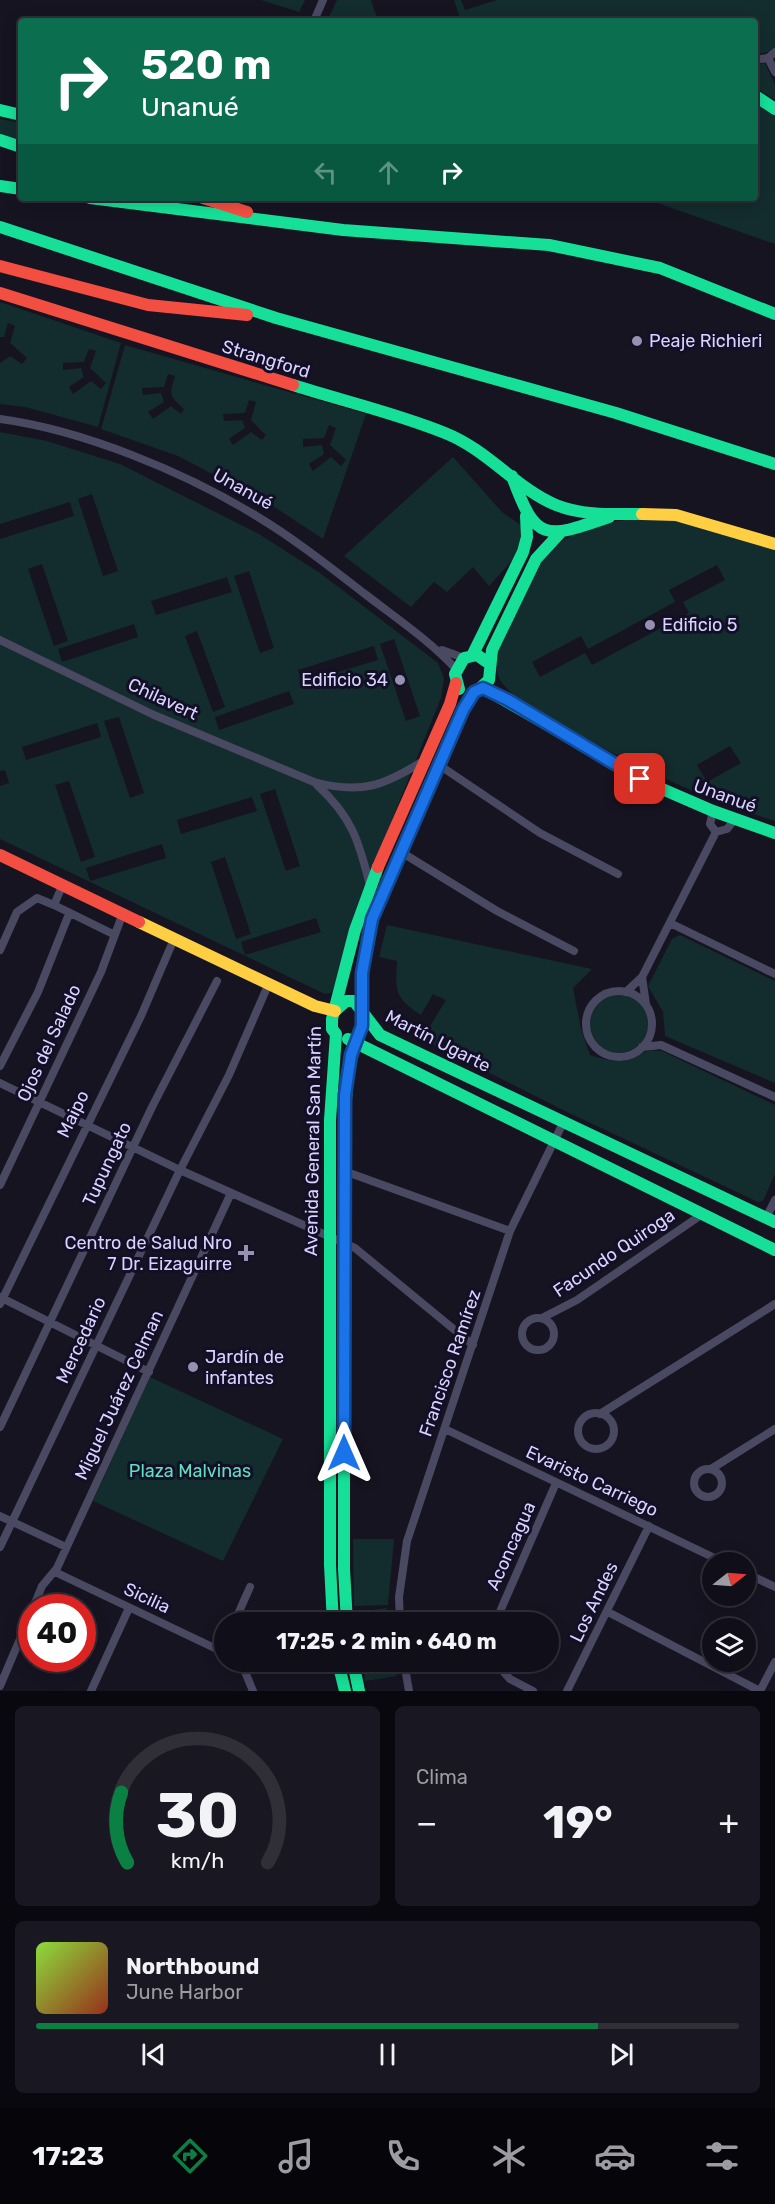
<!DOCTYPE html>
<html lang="es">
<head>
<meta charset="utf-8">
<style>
  body { margin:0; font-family:Rubik,sans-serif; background:#191822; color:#f1f3f6; height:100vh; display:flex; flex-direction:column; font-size:22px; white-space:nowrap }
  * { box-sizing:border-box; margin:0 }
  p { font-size:20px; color:#9c9ca2 }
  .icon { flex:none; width:33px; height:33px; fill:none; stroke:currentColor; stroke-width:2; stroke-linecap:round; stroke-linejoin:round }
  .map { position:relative; height:1691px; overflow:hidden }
  .panel { display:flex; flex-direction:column; gap:15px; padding:15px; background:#09080e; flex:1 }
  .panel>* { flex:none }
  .banner { position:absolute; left:18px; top:18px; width:740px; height:183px; border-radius:6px; box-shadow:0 3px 15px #0003,0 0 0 2px #302f38; background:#0b6e4f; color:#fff; overflow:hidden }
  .needle { width:39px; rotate:73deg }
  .buttons { position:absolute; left:702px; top:1552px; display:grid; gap:12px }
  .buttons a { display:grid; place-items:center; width:54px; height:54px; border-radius:50%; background:#100f19; box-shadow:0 3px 15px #0003,0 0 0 2px #302f38; font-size:30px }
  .speed { position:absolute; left:18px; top:1594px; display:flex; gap:12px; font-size:30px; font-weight:700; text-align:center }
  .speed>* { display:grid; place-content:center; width:78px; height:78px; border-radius:50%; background:#100f19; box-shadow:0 3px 15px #0003,0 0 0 2px #302f38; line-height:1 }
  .speed .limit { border:9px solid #d22; background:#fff; color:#111 }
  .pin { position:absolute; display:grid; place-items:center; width:51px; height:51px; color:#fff; margin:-26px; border-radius:12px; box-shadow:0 3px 9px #0006 }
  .me { position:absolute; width:66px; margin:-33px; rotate:0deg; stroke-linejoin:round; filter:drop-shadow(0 0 4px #0008) }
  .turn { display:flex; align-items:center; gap:21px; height:126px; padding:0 24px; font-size:27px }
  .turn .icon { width:78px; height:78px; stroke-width:2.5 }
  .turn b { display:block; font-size:42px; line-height:51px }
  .lanes { display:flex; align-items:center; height:57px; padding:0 24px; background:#0003; justify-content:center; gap:30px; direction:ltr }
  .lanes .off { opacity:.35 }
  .big { font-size:45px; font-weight:700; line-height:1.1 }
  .panel .card { flex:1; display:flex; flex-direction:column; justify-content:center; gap:9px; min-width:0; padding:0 21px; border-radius:9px; background:#191822 }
  .panel .dial { align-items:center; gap:0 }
  .dial svg { height:156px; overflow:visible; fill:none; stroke:#302f38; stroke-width:7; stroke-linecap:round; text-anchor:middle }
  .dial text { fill:#f1f3f6; stroke:none }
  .song { display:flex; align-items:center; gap:18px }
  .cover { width:72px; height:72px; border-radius:9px; background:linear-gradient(135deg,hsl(90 70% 55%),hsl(10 70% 35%)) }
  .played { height:6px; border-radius:3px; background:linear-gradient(90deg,#0b8043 80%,#302f38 80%) }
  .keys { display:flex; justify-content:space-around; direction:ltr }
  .heat { display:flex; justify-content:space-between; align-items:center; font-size:33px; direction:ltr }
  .panel .tiles { flex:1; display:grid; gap:15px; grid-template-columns:1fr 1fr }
  .card:last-child { grid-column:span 2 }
  .trip { position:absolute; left:214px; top:1612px; width:345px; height:60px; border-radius:30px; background:#100f19; box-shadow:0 3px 15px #0003,0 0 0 2px #302f38; font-weight:700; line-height:60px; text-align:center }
  .tab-bar { display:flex; height:96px; justify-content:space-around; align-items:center; background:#06060a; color:#9c9ca2 }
  .tab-bar .icon { width:42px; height:42px }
  .tab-bar .active { color:#0b8043 }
  .tab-bar b { font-size:27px; color:#f1f3f6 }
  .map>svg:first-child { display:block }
</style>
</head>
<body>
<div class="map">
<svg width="775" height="1691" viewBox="0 0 775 1691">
  <rect width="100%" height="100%" fill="#161421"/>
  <path fill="#132c2d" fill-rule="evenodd" d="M261,0h44l-6,12z
    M337,0h34l7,21h-51z
    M454,0h7l4,10 32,-10h278v47l-7,5 -13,3 -1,-34h-293z
    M765,63l10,22v15l-20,-13v-22z
    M755,101l20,14v129l-132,-46h111z
    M0,119l21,4v19l-21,-7z
    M0,302l121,41 -23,84 -73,-20 -25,-3v-41l10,-7 12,8 5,-6 -17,-15 5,-17 -7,-3 -4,14h-4zM89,349l7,2 -6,17 16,15 -5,6 -10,-8 -18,13 -4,-7 15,-10 -3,-9 -18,2v-7l21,-1z
    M125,345l241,69 -43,125 -50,-33 -95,-50 -77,-27zM168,374l7,2c-6,21 -6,19 9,33l-3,5 -10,-8 -18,13 -5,-7 16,-10 -3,-9 -18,2 -1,-7 22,-1zM249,400l7,2 -5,18 15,15 -4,5 -11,-8 -18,13 -4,-6 16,-11 -3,-8 -18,1 -1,-7 22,-1zM329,425l7,3 -6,17 16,15 -5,6 -10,-9 -18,14 -4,-7 15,-10 -2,-9 -19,2v-8l21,-1z
    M0,432l47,9 73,23 139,70 61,39 118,90 6,15 -3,20 -82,204 -23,85 -5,6 -6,1 -325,-155v-53l9,-3 -4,-13 -5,1v-232l74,-23 -4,-14 -70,22zM92,494l26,77 -15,5 -25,-77zM42,564l26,77 -14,5 -26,-77zM249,571l25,77 -14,5 -26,-77zM227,577l5,15 -76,23 -5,-14zM134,624l4,13 -76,25 -4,-13zM197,631l28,76 -12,5 -28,-76zM394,639l26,77 -14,5 -26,-77zM374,646l4,14 -76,23 -4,-13zM289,691l5,13 -75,26 -4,-13zM119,717l25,76 -14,5 -26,-77zM97,723l4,14 -75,23 -4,-13zM69,781l26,76 -14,5 -26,-77zM275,789l25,77 -14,5 -26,-77zM252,797l5,14 -76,23 -4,-14zM162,844l4,14 -76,23 -4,-13zM225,857l26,77 -15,5 -25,-77zM316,918l5,14 -76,23 -4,-13z
    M453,457l49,55 21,15 -5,27 -29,32 -16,-19 -26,25 -13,-10 -23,25 -67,-51z
    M655,517l33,6 87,27v271c-79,-25 -152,-59 -223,-103 -15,-10 -38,-19 -49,-34 -7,-8 -7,-20 -8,-30 45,-94 45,-129 160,-137zM717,565l8,15 -42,22 6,11 -97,52 -7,-12 -45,24 -8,-15 49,-26 7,13 87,-47 -6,-12zM730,746l11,17 -34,19 -10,-17z
    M387,925l205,44 -19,19 8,41 9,26c11,3 23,8 35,5 18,-3 14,-12 37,-9l113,54v69l-12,27 -5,1 -193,-91 -143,-72 24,-39 -13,-6 -12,21c-26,-17 -26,-24 -24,-54l-18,-4z
    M680,935l95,46v102l-110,-47 -2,-24 -15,-26 24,-47z
    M588 1023a30 30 0 1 1 60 0a30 30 0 1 1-60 0Z
    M150,1377l133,62 -60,122 -130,-60z
    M353,1539h41l-6,66 -34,1z
    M387,1608l3,15h-33l-2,-11z
    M363,1662h32l2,14 -32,5z"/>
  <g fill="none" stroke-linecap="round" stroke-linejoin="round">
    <path stroke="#4a4962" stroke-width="8" d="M314,21l9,-21
      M768,58l7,14
      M754,60l14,-2 7,-6
      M0,419c83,11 187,54 258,98 38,23 72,50 107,77 31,24 64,46 91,75
      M0,640l154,75 160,67c48,13 71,3 111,-22
      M442,650l22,8
      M439,765l101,68 78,41
      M317,785c35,32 42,56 53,101
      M713,811l-3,13 6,8
      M716,832l11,-3 8,-10
      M401,852l96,59 77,40
      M54,905l61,30
      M670,923l105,51
      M0,950l17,-38 20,-14 17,7 9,-21
      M642,977l4,27
      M586 1024a33 33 0 1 1 66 0a33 33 0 1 1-66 0Z
      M626,992l16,-15 74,-145
      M642,1047l19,-2 114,52
      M0,1066l38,-74 31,-78
      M0,1083l180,87 175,78 118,97
      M344,1171l166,60
      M0,1185l101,-213 22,-59
      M766,1218l9,-18
      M0,1297l149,75
      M0,1304l141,-288 33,-77
      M522 1334a16 16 0 1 1 32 0a16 16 0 1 1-32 0Z
      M542,1318l35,-18 127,-87
      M578 1431a18 18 0 1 1 36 0a18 18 0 1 1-36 0Z
      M600,1414l175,-110
      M0,1427l152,-320 65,-126
      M445,1429l280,134
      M694 1483a14 14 0 1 1 28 0a14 14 0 1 1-28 0Z
      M711,1469l64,-40
      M0,1516l66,31
      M0,1547l180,-377 49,-95 40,-92
      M55,1572l170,81
      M746,1573l29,14
      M33,1608l9,-22 15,-18 174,-375
      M608,1612l152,79 15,-29
      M234,1623l16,-36
      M400,1623l-1,-26 8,-56 103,-310 53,-108
      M495,1623l61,-140
      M221,1651l4,-9
      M241,1662l12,29
      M404,1662l5,29
      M495,1662l15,17 23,12
      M0,1686l32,-75
      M91,1691l38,-83
      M567,1691l82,-165"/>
    <path stroke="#16e098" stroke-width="12" d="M754,95l21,14
      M0,110l21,5
      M0,140l21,7
      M0,186l21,3
      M90,198l253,32 206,15 111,23 115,46
      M0,227l276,91 340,95 159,51
      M293,385c50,16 103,28 152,48 43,17 72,56 111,72 27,11 58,9 86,9
      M512,476c24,67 33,63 97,41
      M473,654l50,-102 4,-15 -1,-21
      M483,688l170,97 60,26 62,22
      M459,689l-4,-15 9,-16 13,-3 13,9
      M478,690l11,-10 3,-30 44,-91 24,-26
      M336,1010l10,-9h8l26,34 395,187
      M348,1039l427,211
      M333,1623l-3,-58v-445l6,-86 -4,-5v-10l23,-89 23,-63
      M347,1623l-3,-54v-437l4,-63 14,-43v-53l6,-31
      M338,1662l7,29
      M353,1662l6,29"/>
    <path stroke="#ffcf43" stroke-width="12" d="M642,514l34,1 99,29
      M139,922l176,84 20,5
      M368,942l4,-23 91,-209 11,-18"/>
    <path stroke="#f24e42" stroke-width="12" d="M203,198l44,14
      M0,266l148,39 99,10
      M0,293l293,92
      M0,855l139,67
      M378,867l72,-163 6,-21"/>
  </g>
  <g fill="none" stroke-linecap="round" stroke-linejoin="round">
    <defs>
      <path id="route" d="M344,1453l1,-358 6,-40 11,-29v-53l10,-54 91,-209 11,-18 9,-4 25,12 132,79"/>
    </defs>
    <use href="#route" stroke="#114b97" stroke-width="15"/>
    <use href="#route" stroke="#1a73e8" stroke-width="10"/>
  </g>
  <g fill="#9591b1" stroke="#130f26" stroke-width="2">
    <circle cx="637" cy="341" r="6"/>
    <circle cx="650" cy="625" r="6"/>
    <circle cx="400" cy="680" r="6"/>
    <path d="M243 1244h6v6h6v6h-6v6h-6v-6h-6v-6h6z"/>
    <circle cx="193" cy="1367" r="6"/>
  </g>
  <g text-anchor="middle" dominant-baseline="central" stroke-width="6" stroke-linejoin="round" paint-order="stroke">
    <g font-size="18" fill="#d9d4ff" stroke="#130f26" text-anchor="start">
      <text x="649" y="341">Peaje Richieri</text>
      <text x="662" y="625">Edificio 5</text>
      <text x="388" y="680" text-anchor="end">Edificio 34</text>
      <text x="232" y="1243" text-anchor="end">Centro de Salud Nro<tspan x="232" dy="21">7 Dr. Eizaguirre</tspan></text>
      <text x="205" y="1357">Jardín de<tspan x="205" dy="21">infantes</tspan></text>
    </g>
    <g font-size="18" fill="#d9d4ff" stroke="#130f26">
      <text transform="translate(266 359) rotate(17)">Strangford</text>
      <text transform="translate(243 489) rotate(29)">Unanué</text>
      <text transform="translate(163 699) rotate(25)">Chilavert</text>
      <text transform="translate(725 796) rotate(20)">Unanué</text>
      <text transform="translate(438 1041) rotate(27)">Martín Ugarte</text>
      <text transform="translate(49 1043) rotate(-65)">Ojos del Salado</text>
      <text transform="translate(73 1114) rotate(-64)">Maipo</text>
      <text transform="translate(313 1141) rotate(-89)">Avenida General San Martín</text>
      <text transform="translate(107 1164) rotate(-65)">Tupungato</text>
      <text transform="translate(614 1253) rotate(-34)">Facundo Quiroga</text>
      <text transform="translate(81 1340) rotate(-65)">Mercedario</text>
      <text transform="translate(450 1363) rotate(-71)">Francisco Ramírez</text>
      <text transform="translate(119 1395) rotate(-65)">Miguel Juárez Celman</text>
      <text transform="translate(592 1481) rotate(25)">Evaristo Carriego</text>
      <text transform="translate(511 1546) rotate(-66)">Aconcagua</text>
      <text transform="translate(147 1598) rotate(25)">Sicilia</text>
      <text transform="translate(594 1602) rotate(-64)">Los Andes</text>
    </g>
    <g font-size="18" fill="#5fe0c0" stroke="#130f26">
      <text x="190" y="1471">Plaza Malvinas</text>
    </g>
  </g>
</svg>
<div class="buttons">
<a><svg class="needle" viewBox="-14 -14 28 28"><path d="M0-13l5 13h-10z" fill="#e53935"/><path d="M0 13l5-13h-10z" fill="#9c9ca2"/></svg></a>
<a><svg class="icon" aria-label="layers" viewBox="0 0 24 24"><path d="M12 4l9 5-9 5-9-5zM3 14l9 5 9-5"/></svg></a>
</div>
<div class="speed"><div class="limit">40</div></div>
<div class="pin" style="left:640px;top:779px;background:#d93025"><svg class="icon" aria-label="arrive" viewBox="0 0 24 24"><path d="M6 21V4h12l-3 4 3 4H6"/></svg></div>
<svg class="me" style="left:344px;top:1453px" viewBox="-20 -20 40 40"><path d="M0-17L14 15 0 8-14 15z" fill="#1a73e8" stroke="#fff" stroke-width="4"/></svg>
<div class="trip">17:25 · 2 min · 640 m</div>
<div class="banner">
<div class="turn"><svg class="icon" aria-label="right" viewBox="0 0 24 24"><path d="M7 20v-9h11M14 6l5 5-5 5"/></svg><div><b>520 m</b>Unanué</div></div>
<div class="lanes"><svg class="icon off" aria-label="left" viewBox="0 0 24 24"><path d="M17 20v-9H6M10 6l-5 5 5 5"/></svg><svg class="icon off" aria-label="ahead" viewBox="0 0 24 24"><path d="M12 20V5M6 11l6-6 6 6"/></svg><svg class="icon" aria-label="right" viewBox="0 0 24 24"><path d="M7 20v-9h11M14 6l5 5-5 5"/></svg></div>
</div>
</div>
<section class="panel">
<div class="tiles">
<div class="card dial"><svg viewBox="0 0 100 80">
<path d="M14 69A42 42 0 1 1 86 69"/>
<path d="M14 69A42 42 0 0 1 11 33" stroke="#0b8043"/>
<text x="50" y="56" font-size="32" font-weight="700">30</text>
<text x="50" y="72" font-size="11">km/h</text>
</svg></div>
<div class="card"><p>Clima</p>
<div class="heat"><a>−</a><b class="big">19°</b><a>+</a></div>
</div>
<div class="card">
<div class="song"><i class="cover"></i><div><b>Northbound</b><p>June Harbor</p></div></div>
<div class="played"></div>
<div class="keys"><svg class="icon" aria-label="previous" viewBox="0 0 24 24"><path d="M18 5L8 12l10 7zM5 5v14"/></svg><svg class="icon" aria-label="pause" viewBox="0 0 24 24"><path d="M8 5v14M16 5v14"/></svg><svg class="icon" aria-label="next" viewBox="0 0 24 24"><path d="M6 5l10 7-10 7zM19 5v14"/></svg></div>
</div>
</div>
</section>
<nav class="tab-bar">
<b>17:23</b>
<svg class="icon active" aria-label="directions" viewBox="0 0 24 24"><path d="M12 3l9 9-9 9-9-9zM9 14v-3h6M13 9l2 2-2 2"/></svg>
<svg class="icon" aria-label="music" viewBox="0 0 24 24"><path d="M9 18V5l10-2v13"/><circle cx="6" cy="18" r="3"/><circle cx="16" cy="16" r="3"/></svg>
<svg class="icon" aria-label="phone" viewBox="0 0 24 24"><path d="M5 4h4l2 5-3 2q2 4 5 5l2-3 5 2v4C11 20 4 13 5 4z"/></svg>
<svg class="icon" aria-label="climate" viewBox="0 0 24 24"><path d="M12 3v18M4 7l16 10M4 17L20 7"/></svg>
<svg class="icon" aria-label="car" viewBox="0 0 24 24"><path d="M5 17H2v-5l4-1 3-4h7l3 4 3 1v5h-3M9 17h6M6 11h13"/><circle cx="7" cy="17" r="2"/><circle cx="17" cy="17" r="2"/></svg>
<svg class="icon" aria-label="filters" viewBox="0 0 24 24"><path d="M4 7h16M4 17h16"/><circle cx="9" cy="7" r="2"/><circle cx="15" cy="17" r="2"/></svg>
</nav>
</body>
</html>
